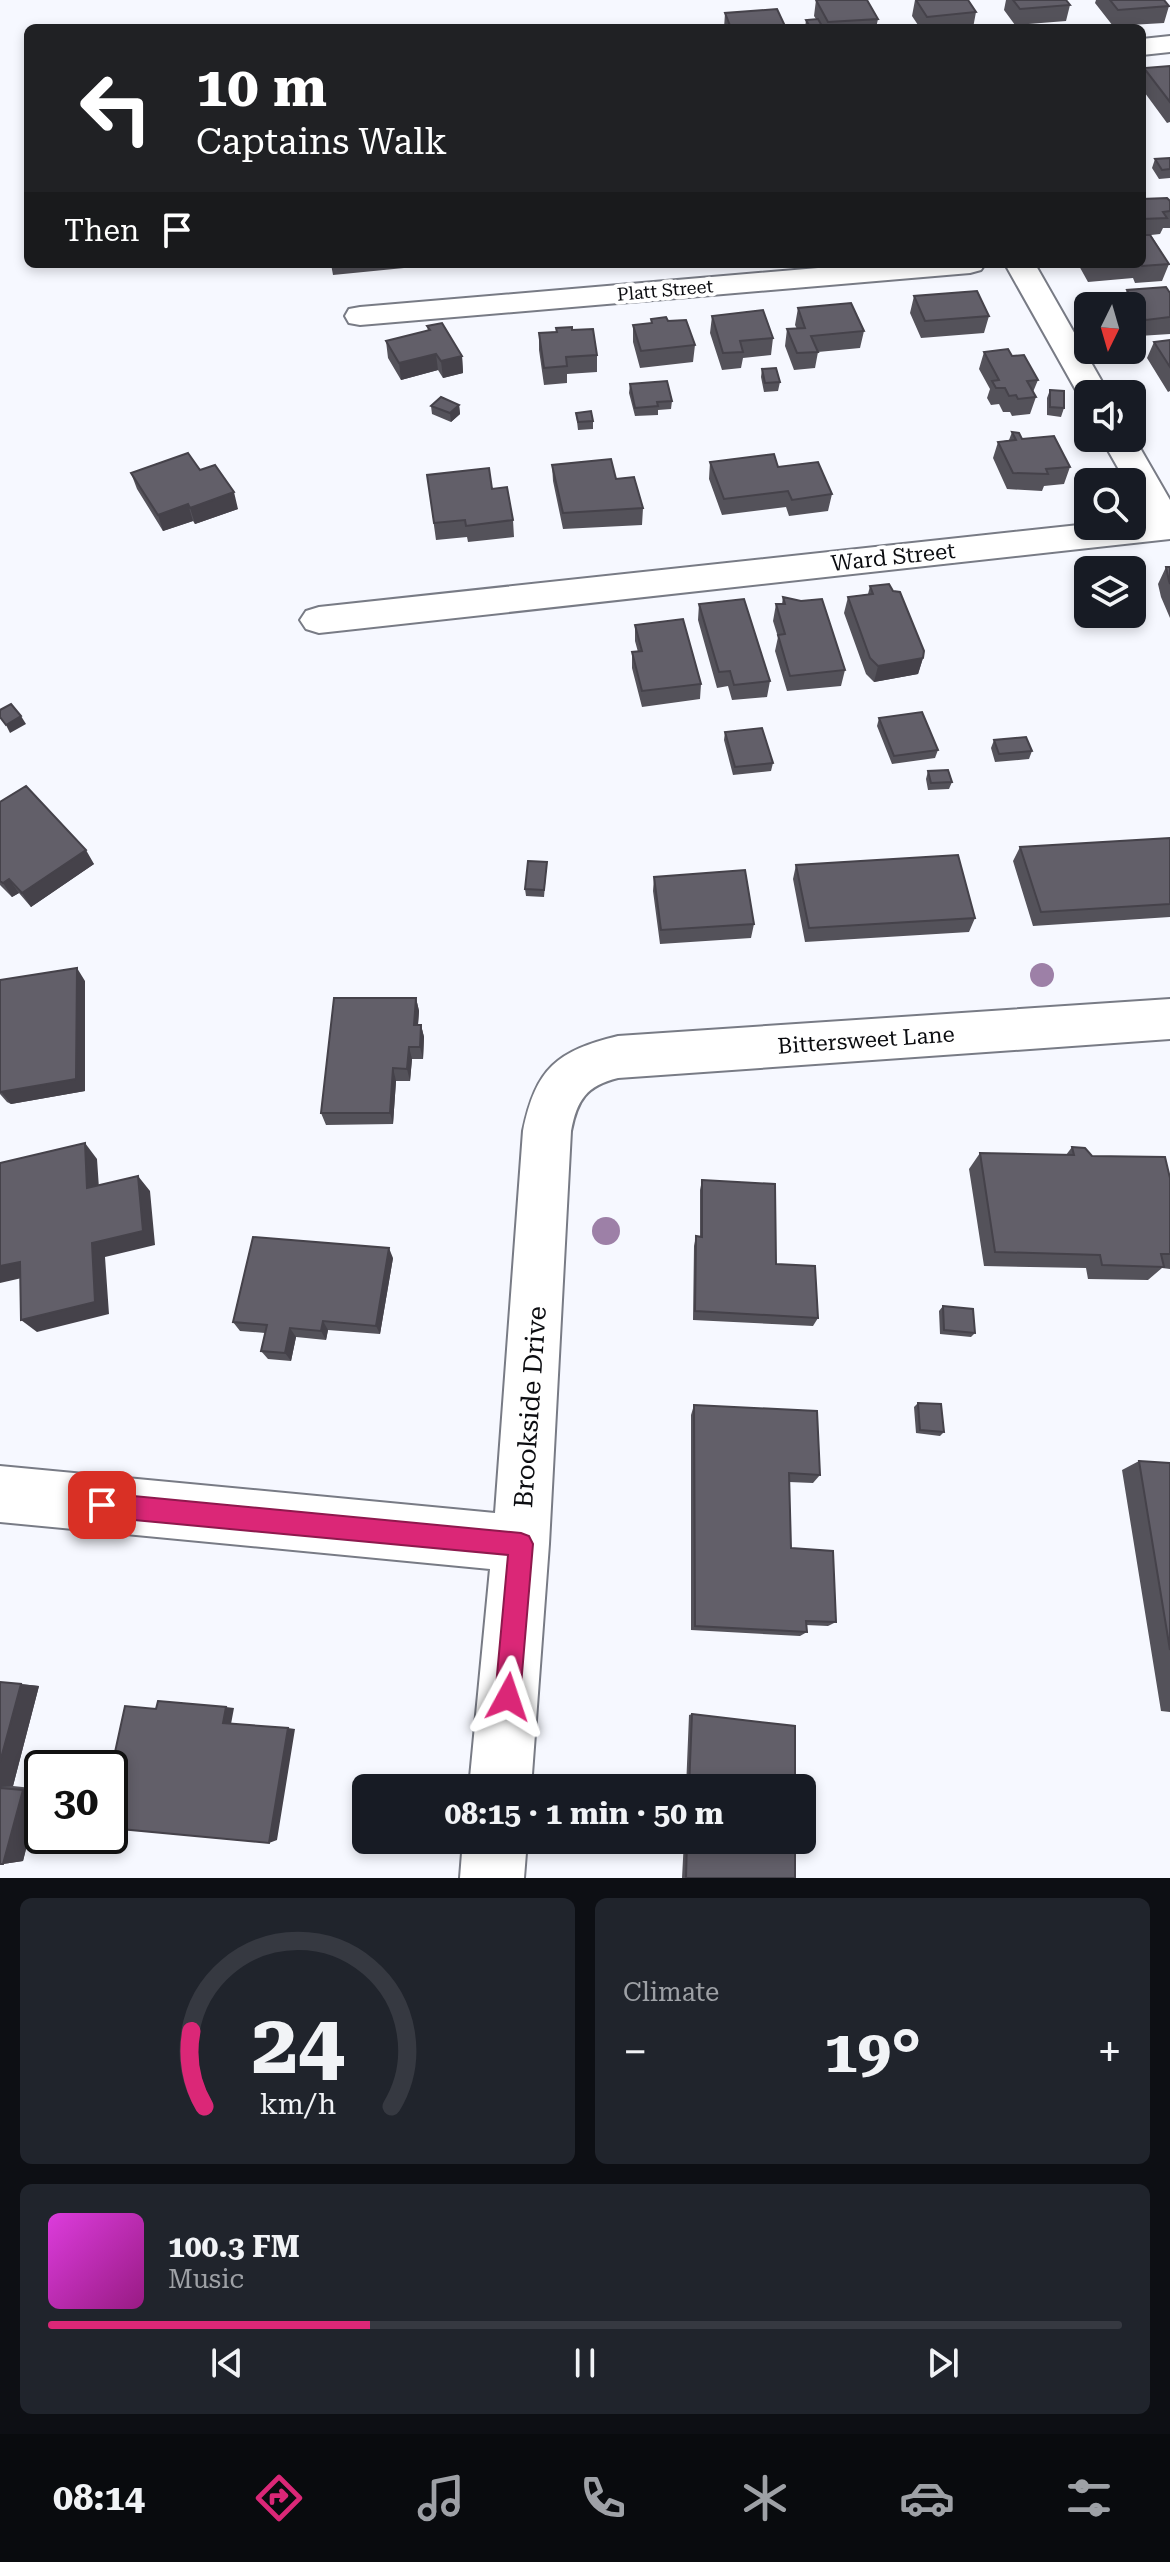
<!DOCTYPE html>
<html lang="en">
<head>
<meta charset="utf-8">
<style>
  body { margin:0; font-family:"Roboto Serif",serif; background:#20242c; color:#f1f3f6; height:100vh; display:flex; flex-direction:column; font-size:30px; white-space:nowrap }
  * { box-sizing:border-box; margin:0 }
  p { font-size:26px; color:#9ea1a6 }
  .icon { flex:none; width:44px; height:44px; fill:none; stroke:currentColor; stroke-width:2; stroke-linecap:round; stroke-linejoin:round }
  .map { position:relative; height:1878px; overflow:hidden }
  .details { display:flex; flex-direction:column; gap:20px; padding:20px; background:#0d0f14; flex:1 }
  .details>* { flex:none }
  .hud { position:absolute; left:24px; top:24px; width:1122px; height:244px; border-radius:12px; box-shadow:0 4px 12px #0003; background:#202124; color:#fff; overflow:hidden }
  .needle { width:52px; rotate:185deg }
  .controls { position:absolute; left:1074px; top:292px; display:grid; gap:16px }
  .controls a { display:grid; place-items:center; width:72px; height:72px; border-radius:12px; background:#171b24; box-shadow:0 4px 12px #0003; font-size:40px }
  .speed { position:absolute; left:24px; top:1750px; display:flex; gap:16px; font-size:40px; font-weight:700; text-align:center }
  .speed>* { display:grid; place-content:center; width:104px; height:104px; border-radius:50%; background:#171b24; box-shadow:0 4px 12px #0003; line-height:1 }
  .speed .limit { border:4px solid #111; border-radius:12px; background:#fff; color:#111 }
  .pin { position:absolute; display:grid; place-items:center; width:68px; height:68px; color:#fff; margin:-34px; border-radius:16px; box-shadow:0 4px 12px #0006 }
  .me { position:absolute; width:88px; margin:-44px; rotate:5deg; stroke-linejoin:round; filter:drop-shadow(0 0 6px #0008) }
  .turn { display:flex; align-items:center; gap:28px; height:168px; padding:0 40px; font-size:36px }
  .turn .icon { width:104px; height:104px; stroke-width:2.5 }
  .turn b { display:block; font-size:56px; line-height:68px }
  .then { display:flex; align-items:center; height:76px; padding:0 40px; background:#0003; gap:16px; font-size:30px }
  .big { font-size:60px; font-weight:700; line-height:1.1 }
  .details .tile { flex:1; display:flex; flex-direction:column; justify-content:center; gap:12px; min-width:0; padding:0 28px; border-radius:12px; background:#20242c }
  .details .dial { align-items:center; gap:0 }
  .dial svg { height:208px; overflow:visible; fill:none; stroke:#363941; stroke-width:7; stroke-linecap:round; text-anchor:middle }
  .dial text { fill:#f1f3f6; stroke:none }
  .song { display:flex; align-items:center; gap:24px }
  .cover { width:96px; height:96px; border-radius:12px; background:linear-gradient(135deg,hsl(300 70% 55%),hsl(310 70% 35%)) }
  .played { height:8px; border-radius:4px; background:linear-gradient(90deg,#db2777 30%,#363941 30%) }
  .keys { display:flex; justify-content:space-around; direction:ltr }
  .heat { display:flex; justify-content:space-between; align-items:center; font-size:44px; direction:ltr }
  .details .tiles { flex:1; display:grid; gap:20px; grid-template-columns:1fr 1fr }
  .tile:last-child { grid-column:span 2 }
  .trip { position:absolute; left:352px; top:1774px; width:464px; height:80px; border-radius:12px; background:#171b24; box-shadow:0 4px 12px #0003; font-weight:700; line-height:80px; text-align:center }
  .dock { display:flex; height:128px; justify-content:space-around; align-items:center; background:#090b0e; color:#9ea1a6 }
  .dock .icon { width:56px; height:56px }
  .dock .on { color:#db2777 }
  .dock b { font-size:36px; color:#f1f3f6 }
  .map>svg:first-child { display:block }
</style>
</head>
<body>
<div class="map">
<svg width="1170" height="1878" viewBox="0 0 1170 1878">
  <rect width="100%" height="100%" fill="#f6f8ff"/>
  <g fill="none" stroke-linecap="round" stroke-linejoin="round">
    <defs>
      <path id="minor" d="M1170,36v16l-28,3v-16z
        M865,264h120l-4,6 -11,3 -610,52 -11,-2 -4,-7 4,-7 11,-2z
        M1005,264h30l74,130h-21v9l-6,-2z
        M1132,434l38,66v39l-851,94 -13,-4 -6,-9 6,-9 13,-4 769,-83 44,2v-7l13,-1 -13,-24v-12h-6l-25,-44h31z
        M1170,999v40l-552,39c-32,8 -41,22 -47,53l-22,413 -18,244h-62l21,-219 -490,-47v-56l495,47 28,-382c13,-63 34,-80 95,-95z
        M463,1840h64l-3,38h-64z"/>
    </defs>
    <use href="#minor" stroke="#787b85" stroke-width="4"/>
    <use href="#minor" fill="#fff" fill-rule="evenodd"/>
  </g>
  <g fill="#9d80a7">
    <circle cx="1042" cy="975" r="12"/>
    <circle cx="606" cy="1231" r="14"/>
  </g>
  <path fill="#54525a" d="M816,0l62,19 -2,9h-71l1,-8 10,-1 -2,-3z
    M915,0l61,12 -3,16h-53l-8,-12z
    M1006,0h60l4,5 -4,16 -51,4 -11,-15z
    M1096,0h68l5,6 -5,17 -51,3 -18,-23z
    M725,13l60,13v2h-61z
    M1170,66v56l-3,1 -25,-34v-15l2,-6z
    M1170,158v20l-11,1 -7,-11 3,-9z
    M1142,199l28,2v27h-7l-3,6 -9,1 18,29 -7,17 -27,2 -2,-5 -45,4 -10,-18h64z
    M331,264h73v4l-71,7z
    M1127,290l43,3v41l-31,2 -6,-9h-1v-21h-11z
    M914,296l75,20 -5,17 -63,5 -11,-25z
    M798,308l66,23 -4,17 -42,4 -3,16 -21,2 -9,-24 2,-17h10l-2,-4z
    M712,316l61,22 -2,17 -28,3 -2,10 -19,2 -12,-37z
    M651,319l17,2 27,24 -2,17 -53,6 -7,-26v-17l18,-1z
    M427,326l35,30 1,17 -20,5 -5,-8 -37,10 -13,-22 -2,-17 42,-10z
    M572,330l25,25v17l-30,2v9l-23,2 -5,-35v-17z
    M1170,340v51l-2,1 -21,-34 7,-16z
    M984,352l28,4 26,24 -5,12 3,5 -6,17 -18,2 -2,-4h-7l-4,-8 -8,1 -4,-7 3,-9 -11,-20z
    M762,369l18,13 -2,9 -14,1 -3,-15z
    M630,384l42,17 -1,8 -13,1v5l-23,1 -6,-23z
    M1050,390l14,18 -3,9 -14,-2v-17z
    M459,405l1,9 -9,8 -19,-8 -1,-8z
    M576,413l17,8v8l-15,1z
    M1012,432l58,35 -6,17 -20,2 -2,5 -35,-2 -14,-31 5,-16 11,-2z
    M710,462l68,5 54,27 -4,17 -39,5 -3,-9 -64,8 -13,-36z
    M552,465l91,43 -1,17 -79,4 -10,-48z
    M200,470l38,39 -43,15 -2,-3 -30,10 -26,-42 -6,-16z
    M427,475l65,14 21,31 1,17 -46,5 -1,-5 -31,3z
    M1166,567h4v51l-9,-21 -3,-13z
    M870,586l53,72 -5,16 -44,8 -8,-8 -22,-61 4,-16 20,-3z
    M783,597l62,73 -4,16 -54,5 -12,-40 3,-14 -5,-16 3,-17h6z
    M699,604l71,77 -3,16 -35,3 -4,-14 -11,2 -19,-68z
    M635,625l66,59 -1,15 -58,8 -10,-39v-16h6l-3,-11z
    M879,718l59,32 -3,8 -43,6 -15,-38z
    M725,732l48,31 -2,8 -38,4 -9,-35z
    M994,740l38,11 -3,8 -34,3 -4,-14z
    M928,771l24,11 -3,7 -21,1 -2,-11z
    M0,802l94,62 -63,43 -12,-14 -7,4 -12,-12z
    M1170,838v79l-137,9 -20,-65 7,-14z
    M547,862l-3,35 -18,-1 -1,-7z
    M796,865l179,53 -6,14 -164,10 -12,-63z
    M654,877l100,47 -3,14 -91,6 -7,-53z
    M0,980l85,1v110l-74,13 -4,-2 -7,-8z
    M416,998l3,13 -1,14h3l3,12 -1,22h-11l-2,22h-14l-3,43 -67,1 -5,-12z
    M1072,1147l20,9 78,22v91l-8,-1 -14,12 -60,-1 -2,-11 -102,-2 -15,-97 11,-16 86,2z
    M702,1180l116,138 -5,8 -120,-6 1,-74 2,-10 4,1v-47z
    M393,1258l-13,76 -52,-4 -2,10 -30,-3 -5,24 -23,-2 -7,-8 4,-18 -25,-2 -7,-9z
    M943,1306l32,27 -4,4 -31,-3 -1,-23z
    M918,1403l26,29 -4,4 -24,-3 -2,-26z
    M694,1405l126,70 -7,8 -24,-1 2,66 45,74 -8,4 -22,-1 1,7 -7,4 -109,-6v-215z
    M1139,1461l31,2v249l-9,-1 -39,-241z
    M0,1682l39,4 -26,100 28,3 -18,72 -20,3h-3z
    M692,1714l103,74h-109l3,-73z
    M684,1840h111v38h-113z"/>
  <path fill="#45424a" d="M436,354l2,16 -37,10 -2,-17z
    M462,356l1,17 -20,5 -2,-17z
    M459,405l1,9 -9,8 -1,-9z
    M234,492l4,17 -43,15 -5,-16z
    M188,504l5,17 -30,10 -5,-16z
    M923,658l-5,16 -44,8 4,-16z
    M21,716l5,8 -16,9 -4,-8z
    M86,850l8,14 -63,43 -9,-14z
    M9,879l10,14 -7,4 -9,-14z
    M77,968l8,13v110l-74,13 -10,-12z
    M416,998l3,13 -2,26 -3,-12z
    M421,1025l3,12 -1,22 -3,-12z
    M409,1047l3,12 -2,22 -3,-12z
    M393,1068l3,13 -3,43 -3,-11z
    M85,1143l12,16 3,44 -13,-15z
    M138,1176l12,15 5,54 -50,12 4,57 -72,18 -16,-12z
    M389,1248l4,10 -13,76 -4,-8z
    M20,1262l15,13 -35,8v-17z
    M323,1321l5,9 -2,10 -5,-9z
    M290,1328l6,9 -5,24 -6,-8z
    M21,1684l18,2 -26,100 -13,1v-25z
    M226,1707l8,1 -3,16 -8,-1z
    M288,1728l7,1 -18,111 -8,3z
    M41,1789l-18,72 -20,3 20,-74z"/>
  <path fill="#625f69" stroke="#45424a" stroke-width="2" d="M816,0h51l11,19 -50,3z
    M916,0h52l8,12 -49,5z
    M1013,0h53l4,5 -50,4z
    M1110,0h54l5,6 -51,4z
    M777,9l8,17 -54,2 -6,-15z
    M818,19l4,7 -12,1 -4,-7z
    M1170,66v36l-26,-34z
    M1170,158v11l-8,1 -7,-11z
    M1167,198l3,3v10l-7,1 4,6 -25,1v-20z
    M1142,235h8l19,29 -27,2 -2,-2h2z
    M1166,287l4,6v24l-24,3 -6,-10 -8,1v-5h-3l-4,-6 7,-1 -5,-9z
    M977,291l12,25 -64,5 -11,-25z
    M851,303l13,28 -53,5 7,16 -21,1 -10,-24 18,-1 -7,-20z
    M763,310l10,28 -33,3 3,11 -20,1 -11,-37z
    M666,317l2,4 18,-1 9,25 -54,6 -8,-26 19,-2 -1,-4z
    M442,323l20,33 -21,5 -5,-7 -37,9 -13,-22 44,-11 -3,-4z
    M572,327v3l21,-1 4,26 -31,2 1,9 -23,2 -5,-35 18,-1 -1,-4z
    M1170,340v27l-16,-25z
    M1008,349l4,7 12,-1 14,25 -11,1 9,16 -18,2 -2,-4 -7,1 -4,-8h-9l-4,-7 7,-1 -15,-28z
    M776,368l4,14 -15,1 -3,-14z
    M667,381l5,20 -15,1 1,4 -23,2 -5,-24z
    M1050,390l14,1v17l-14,-1z
    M441,397l18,8 -9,8 -19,-7z
    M591,411l2,10 -15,1 -2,-9z
    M1012,432l7,1 3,6 32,-3 16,31 -24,2 2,5 -35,-1 -15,-31 18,-2z
    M188,453l12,17 15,-5 19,27 -44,16 -2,-4 -30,11 -27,-42z
    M774,454l4,13 40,-5 14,32 -40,6 -4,-9 -64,8 -14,-37z
    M611,459l5,20 18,-2 9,31 -80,5 -11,-48z
    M489,468l3,21 15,-2 6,33 -47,6 -1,-6 -31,3 -7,-48z
    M1166,567h4v17l-1,-3z
    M889,584l4,7 7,1 24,59 -1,7 -45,8 -8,-8 -22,-61 25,-3 -3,-8z
    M783,597l18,4 21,-2 23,71 -55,6 -12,-41 7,-1 -9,-30h9z
    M744,599l26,82 -36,4 -4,-14 -11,1 -20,-68z
    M683,619l18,65 -59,7 -10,-39 10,-1 -7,-26z
    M11,704l10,12 -15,9 -6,-8v-7z
    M922,712l16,38 -44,6 -15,-38z
    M762,728l11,35 -38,4 -10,-35z
    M1026,737l6,14 -33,3 -5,-14z
    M948,770l4,12 -21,1 -3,-12z
    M26,786l60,64 -64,43 -13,-14 -6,4 -3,-2v-79z
    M1170,838v66l-129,8 -21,-65z
    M958,855l17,63 -166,10 -13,-63z
    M528,861l19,1 -3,28 -19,-1z
    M745,870l9,54 -93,6 -7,-53z
    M77,968l-1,111 -76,13v-112z
    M334,998h82l-2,27h7l-1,22h-11l-2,22 -14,-1 -3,45h-69z
    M85,1143l2,45 51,-12 5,55 -51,12 3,59 -74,18 -1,-58 -20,4v-103z
    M1072,1147l13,1 7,8 73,1 5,21v76h-9l3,13 -62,-2 -2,-10 -105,-3 -15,-99 94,2z
    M702,1180l73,4 1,80 39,2 3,52 -123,-7 1,-75 6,1z
    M253,1237l136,11 -13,78 -53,-5 -2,10 -31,-3 -5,25 -24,-2 6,-26 -34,-3z
    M943,1306l30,3 2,24 -31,-3z
    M918,1403l23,1 3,28 -24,-2z
    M694,1405l123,6 3,64 -31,-2 2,75 42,3 3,71 -30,-1 1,11 -112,-6z
    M1139,1461l31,2v187z
    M0,1682l21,2 -21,78z
    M158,1701l68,6 -3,16 65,5 -19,115 -159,-15v-53l15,-69 31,3z
    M692,1714l103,12v62h-106z
    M0,1788l23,2 -20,74h-3z
    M687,1840h108v38h-109z"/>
  <path fill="#db2777" stroke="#8e194d" stroke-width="2" d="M102,1493l419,40 8,3 4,8 -13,153 -3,8 -9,4 -9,-4 -4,-8 13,-142 -406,-38 -8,-4 -4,-8 4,-8z"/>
  <g text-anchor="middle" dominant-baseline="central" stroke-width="8" stroke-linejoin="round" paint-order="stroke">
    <g font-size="18" fill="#0c0d11" stroke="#fff">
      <text transform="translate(665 290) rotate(-5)">Platt Street</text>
    </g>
    <g font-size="22" fill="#0c0d11" stroke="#fff">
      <text transform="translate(893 557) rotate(-6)">Ward Street</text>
      <text transform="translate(866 1040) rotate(-4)">Bittersweet Lane</text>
    </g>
    <g font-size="26" fill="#0c0d11" stroke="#fff">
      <text transform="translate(530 1407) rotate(-86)">Brookside Drive</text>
    </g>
  </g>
</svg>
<div class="controls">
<a><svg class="needle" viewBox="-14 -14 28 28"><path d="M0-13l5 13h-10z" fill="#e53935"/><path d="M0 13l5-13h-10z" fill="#9ea1a6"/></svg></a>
<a><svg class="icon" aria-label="sound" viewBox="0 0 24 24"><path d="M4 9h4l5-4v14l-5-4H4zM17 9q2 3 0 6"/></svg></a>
<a><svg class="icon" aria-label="search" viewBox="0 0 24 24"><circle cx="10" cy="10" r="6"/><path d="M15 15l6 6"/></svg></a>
<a><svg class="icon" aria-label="layers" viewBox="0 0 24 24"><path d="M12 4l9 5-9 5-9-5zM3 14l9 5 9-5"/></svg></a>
</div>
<div class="speed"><div class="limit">30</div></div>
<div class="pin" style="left:102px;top:1505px;background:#d93025"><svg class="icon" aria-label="arrive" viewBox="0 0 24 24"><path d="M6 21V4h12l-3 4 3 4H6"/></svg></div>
<svg class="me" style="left:508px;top:1697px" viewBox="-20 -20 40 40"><path d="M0-17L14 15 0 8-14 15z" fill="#db2777" stroke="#fff" stroke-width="4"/></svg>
<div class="trip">08:15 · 1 min · 50 m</div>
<div class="hud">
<div class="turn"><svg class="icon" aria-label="left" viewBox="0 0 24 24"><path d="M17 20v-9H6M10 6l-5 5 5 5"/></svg><div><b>10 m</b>Captains Walk</div></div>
<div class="then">Then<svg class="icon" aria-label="arrive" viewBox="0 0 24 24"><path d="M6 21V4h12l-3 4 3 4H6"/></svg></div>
</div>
</div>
<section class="details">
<div class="tiles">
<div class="tile dial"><svg viewBox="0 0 100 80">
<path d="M14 69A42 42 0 1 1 86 69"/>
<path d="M14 69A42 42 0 0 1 9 40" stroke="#db2777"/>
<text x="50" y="56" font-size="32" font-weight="700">24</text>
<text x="50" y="72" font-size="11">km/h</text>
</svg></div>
<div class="tile"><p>Climate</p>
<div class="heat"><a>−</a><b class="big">19°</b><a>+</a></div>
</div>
<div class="tile">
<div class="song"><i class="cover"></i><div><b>100.3 FM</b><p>Music</p></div></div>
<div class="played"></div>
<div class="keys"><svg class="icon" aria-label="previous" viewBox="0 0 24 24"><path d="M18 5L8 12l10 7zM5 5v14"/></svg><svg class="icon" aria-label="pause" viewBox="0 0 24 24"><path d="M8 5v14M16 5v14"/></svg><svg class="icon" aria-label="next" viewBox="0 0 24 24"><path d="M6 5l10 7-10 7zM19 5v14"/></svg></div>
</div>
</div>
</section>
<nav class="dock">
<b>08:14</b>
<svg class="icon on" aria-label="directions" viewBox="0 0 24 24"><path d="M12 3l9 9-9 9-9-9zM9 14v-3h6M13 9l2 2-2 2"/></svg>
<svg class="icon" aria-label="music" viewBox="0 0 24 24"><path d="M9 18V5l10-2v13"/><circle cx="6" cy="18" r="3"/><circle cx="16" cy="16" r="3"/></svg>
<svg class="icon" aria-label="phone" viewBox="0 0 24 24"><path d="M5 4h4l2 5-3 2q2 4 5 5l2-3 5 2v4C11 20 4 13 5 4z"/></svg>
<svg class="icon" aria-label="climate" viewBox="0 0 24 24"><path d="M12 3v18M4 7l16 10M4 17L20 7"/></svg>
<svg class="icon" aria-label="car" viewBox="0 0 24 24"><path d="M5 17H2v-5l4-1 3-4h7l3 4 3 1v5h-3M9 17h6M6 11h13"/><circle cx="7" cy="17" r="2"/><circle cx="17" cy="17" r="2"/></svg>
<svg class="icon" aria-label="filters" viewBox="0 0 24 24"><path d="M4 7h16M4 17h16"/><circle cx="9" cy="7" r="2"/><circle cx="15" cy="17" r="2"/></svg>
</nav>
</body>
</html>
